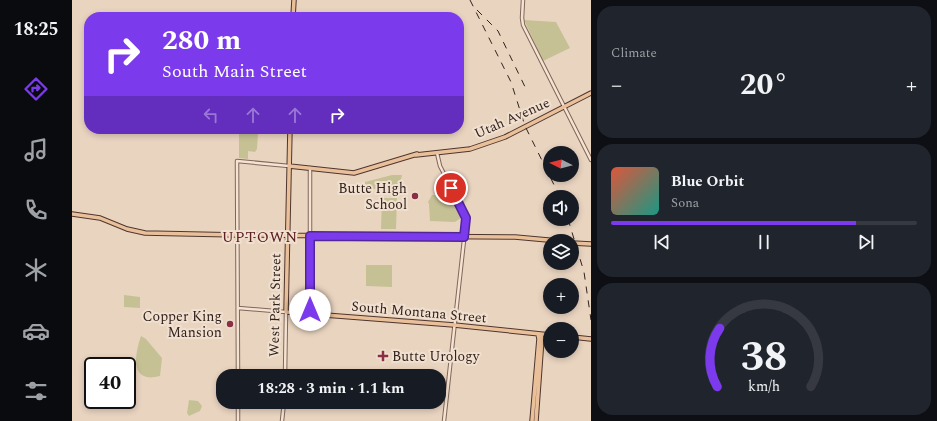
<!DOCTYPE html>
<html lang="en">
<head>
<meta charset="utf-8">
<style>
  body { margin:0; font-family:Spectral,serif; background:#20242c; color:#f1f3f6; height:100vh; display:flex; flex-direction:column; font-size:15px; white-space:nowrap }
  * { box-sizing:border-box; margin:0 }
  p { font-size:13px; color:#9ea1a6 }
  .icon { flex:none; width:22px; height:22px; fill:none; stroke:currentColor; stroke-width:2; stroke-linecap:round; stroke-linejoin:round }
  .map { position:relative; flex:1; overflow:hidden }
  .side { display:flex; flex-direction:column; gap:6px; padding:6px; background:#0d0f14; width:346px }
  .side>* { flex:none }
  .top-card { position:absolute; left:12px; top:12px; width:380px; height:122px; border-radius:16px; box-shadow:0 2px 6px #0003; background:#7c3aed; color:#fff; overflow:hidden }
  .needle { width:26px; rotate:276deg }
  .fabs { position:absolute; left:471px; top:146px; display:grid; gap:8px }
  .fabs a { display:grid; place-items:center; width:36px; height:36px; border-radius:50%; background:#171b24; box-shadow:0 2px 6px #0003; font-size:20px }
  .speed { position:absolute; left:12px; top:357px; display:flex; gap:8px; font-size:20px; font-weight:700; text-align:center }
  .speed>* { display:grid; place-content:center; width:52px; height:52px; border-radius:50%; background:#171b24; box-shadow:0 2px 6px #0003; line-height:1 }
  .speed .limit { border:2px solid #111; border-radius:6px; background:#fff; color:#111 }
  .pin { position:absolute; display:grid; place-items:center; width:34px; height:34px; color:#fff; margin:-17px; border:2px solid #fff; border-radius:50%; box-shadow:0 1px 4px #0007 }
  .me { position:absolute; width:44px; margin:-22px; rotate:0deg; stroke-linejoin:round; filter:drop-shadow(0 0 3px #0008) }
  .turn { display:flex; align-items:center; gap:14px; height:84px; padding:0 12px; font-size:18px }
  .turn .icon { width:52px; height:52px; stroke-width:2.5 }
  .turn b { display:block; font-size:28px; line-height:34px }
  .lanes { display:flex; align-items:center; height:38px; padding:0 12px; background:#0003; justify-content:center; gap:20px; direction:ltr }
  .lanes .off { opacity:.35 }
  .big { font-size:30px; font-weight:700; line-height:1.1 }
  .side .widget { flex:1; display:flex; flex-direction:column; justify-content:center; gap:6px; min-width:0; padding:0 14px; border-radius:16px; background:#20242c }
  .side .dial { align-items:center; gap:0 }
  .dial svg { height:104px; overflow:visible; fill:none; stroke:#363941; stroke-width:7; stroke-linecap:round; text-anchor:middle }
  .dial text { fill:#f1f3f6; stroke:none }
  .song { display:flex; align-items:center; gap:12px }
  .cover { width:48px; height:48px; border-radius:6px; background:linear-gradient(135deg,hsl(10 70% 55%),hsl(170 70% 35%)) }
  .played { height:4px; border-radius:2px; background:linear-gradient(90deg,#7c3aed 80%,#363941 80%) }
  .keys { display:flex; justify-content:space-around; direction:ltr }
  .heat { display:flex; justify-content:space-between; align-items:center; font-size:22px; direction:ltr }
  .trip { position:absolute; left:144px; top:369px; width:230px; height:40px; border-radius:16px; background:#171b24; box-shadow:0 2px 6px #0003; font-weight:700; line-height:40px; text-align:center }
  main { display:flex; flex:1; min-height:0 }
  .tab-bar { display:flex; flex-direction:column; width:72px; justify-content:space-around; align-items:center; background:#090b0e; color:#9ea1a6 }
  .tab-bar .icon { width:28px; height:28px }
  .tab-bar .current { color:#7c3aed }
  .tab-bar b { font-size:18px; color:#f1f3f6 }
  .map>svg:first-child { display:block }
</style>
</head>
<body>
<main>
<nav class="tab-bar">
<b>18:25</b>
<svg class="icon current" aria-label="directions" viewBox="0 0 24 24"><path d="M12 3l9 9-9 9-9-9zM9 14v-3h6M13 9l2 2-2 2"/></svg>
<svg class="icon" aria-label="music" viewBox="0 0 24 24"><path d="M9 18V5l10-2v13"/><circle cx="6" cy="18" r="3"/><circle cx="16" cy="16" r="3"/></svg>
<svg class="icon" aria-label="phone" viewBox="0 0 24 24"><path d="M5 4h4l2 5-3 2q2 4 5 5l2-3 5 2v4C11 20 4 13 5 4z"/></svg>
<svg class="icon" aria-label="climate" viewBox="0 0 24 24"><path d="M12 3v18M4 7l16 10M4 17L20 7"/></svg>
<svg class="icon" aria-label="car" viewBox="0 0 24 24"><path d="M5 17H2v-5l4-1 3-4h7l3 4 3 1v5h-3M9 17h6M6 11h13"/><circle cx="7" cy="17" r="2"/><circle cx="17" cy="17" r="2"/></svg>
<svg class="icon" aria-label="filters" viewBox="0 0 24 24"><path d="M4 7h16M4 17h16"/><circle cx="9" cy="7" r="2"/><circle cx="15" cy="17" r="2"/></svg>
</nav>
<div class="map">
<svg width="519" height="421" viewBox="0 0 519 421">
  <rect width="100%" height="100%" fill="#e9d4c0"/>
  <path fill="#c6c195" d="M452,20l32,2 14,26 -27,13z
    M167,129h8v3l11,1 -1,16 -2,3 -7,-1v8l-9,-1z
    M320,175h10l-3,13 -4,-2 -3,3h-27v-7z
    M360,195h18l11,23 -6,4 -25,-1 -1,-17 -1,-2z
    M310,198h15l-1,31h-15z
    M294,265h26v22l-26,-1z
    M52,295l16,2v11l-16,-1z
    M69,336l5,3 16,19 -2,18c-30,8 -26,-20 -19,-40z
    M117,400l9,1 4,5 -2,5 -11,5 -2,-3z"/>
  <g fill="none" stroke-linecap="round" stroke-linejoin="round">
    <defs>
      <path id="minor" d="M451,0l-1,18 1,7 68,135
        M365,153l3,13 25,49 1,7 -22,199
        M166,308l48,4 -1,64
        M238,314v-146
        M166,376l-1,-215 52,5
        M166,421v-19
        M210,421l2,-19"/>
      <path id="major" d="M221,17l1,-17
        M218,129l-4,183 168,13 96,10
        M344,155l54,-6 35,-12 86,-44
        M217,166l65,7 63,-19
        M0,214l28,4 27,11 18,4 93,2 277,2 44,4
        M500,243l19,1
        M500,337l19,2
        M460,421l7,-82 -1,-5
        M464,421l6,-83 -2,-4"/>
    </defs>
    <use href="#minor" stroke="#80665a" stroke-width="4.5"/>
    <use href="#major" stroke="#4e362e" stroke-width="5.5"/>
    <use href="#minor" stroke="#f5e3d2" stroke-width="2.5"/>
    <use href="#major" stroke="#eac09a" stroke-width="3.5"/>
    <path stroke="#31221d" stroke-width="1" stroke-dasharray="7 7" stroke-linecap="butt" d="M398,0l41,82 14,44 35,71
      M405,10l21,21 29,60
      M496,219l16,53 7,48"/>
  </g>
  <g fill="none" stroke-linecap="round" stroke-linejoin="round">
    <defs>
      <path id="route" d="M238,310v-74l154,1 2,-19 -15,-30"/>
    </defs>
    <use href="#route" stroke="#51269a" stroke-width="10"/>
    <use href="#route" stroke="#7c3aed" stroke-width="7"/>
  </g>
  <g fill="#8a2f44" stroke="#f1e0cf" stroke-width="1.5">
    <circle cx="343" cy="196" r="4"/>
    <circle cx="158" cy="324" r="4"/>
    <path d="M309 350h4v4h4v4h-4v4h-4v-4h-4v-4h4z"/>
  </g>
  <g text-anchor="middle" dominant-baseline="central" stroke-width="4" stroke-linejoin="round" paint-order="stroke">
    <g font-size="14" fill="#31221d" stroke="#f1e0cf">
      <text transform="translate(440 118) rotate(-24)">Utah Avenue</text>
      <text transform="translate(203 305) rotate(-89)">West Park Street</text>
      <text transform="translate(347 312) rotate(5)">South Montana Street</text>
    </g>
    <g font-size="14" fill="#31221d" stroke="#f1e0cf" text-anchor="end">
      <text x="335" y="188">Butte High<tspan x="335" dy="16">School</tspan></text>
      <text x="150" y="316">Copper King<tspan x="150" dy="16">Mansion</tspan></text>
      <text x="320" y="356" text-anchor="start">Butte Urology</text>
    </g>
    <g font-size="15" letter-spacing="1" fill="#5a2021" stroke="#f1e0cf">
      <text x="188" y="237">UPTOWN</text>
    </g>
  </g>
</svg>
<div class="fabs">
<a><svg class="needle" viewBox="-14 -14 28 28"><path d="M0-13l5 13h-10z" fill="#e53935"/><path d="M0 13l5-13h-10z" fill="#9ea1a6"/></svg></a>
<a><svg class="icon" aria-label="sound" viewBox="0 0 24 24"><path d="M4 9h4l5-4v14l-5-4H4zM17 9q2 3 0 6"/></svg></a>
<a><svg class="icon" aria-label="layers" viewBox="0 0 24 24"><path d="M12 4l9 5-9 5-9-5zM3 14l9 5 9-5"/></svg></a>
<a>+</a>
<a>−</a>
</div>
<div class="speed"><div class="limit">40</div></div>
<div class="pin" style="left:379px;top:188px;background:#d93025"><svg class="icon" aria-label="arrive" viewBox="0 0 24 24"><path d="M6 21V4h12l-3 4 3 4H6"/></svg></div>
<svg class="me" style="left:238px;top:310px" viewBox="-20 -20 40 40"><circle r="19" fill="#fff"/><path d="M0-13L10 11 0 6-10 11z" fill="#7c3aed"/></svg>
<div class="trip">18:28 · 3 min · 1.1 km</div>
<div class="top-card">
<div class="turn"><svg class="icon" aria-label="right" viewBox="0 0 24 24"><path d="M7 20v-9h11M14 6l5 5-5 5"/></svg><div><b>280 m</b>South Main Street</div></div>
<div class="lanes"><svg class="icon off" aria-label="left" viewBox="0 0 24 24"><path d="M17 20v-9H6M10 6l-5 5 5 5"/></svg><svg class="icon off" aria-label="ahead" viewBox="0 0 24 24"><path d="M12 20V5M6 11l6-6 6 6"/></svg><svg class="icon off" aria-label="ahead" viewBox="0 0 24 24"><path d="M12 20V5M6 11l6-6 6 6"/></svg><svg class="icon" aria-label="right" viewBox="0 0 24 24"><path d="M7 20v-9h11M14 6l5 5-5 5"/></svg></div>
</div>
</div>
<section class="side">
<div class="widget"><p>Climate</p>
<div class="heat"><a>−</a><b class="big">20°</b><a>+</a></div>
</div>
<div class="widget">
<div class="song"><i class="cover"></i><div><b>Blue Orbit</b><p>Sona</p></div></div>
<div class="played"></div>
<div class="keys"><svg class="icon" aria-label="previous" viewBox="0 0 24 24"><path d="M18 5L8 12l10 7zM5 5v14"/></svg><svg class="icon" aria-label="pause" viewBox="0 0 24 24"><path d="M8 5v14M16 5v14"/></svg><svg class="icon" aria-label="next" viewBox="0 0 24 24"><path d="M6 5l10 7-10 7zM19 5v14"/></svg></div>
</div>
<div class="widget dial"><svg viewBox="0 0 100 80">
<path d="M14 69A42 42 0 1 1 86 69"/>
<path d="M14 69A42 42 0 0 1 16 24" stroke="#7c3aed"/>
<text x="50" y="56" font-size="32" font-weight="700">38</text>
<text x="50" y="72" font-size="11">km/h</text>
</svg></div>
</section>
</main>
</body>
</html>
